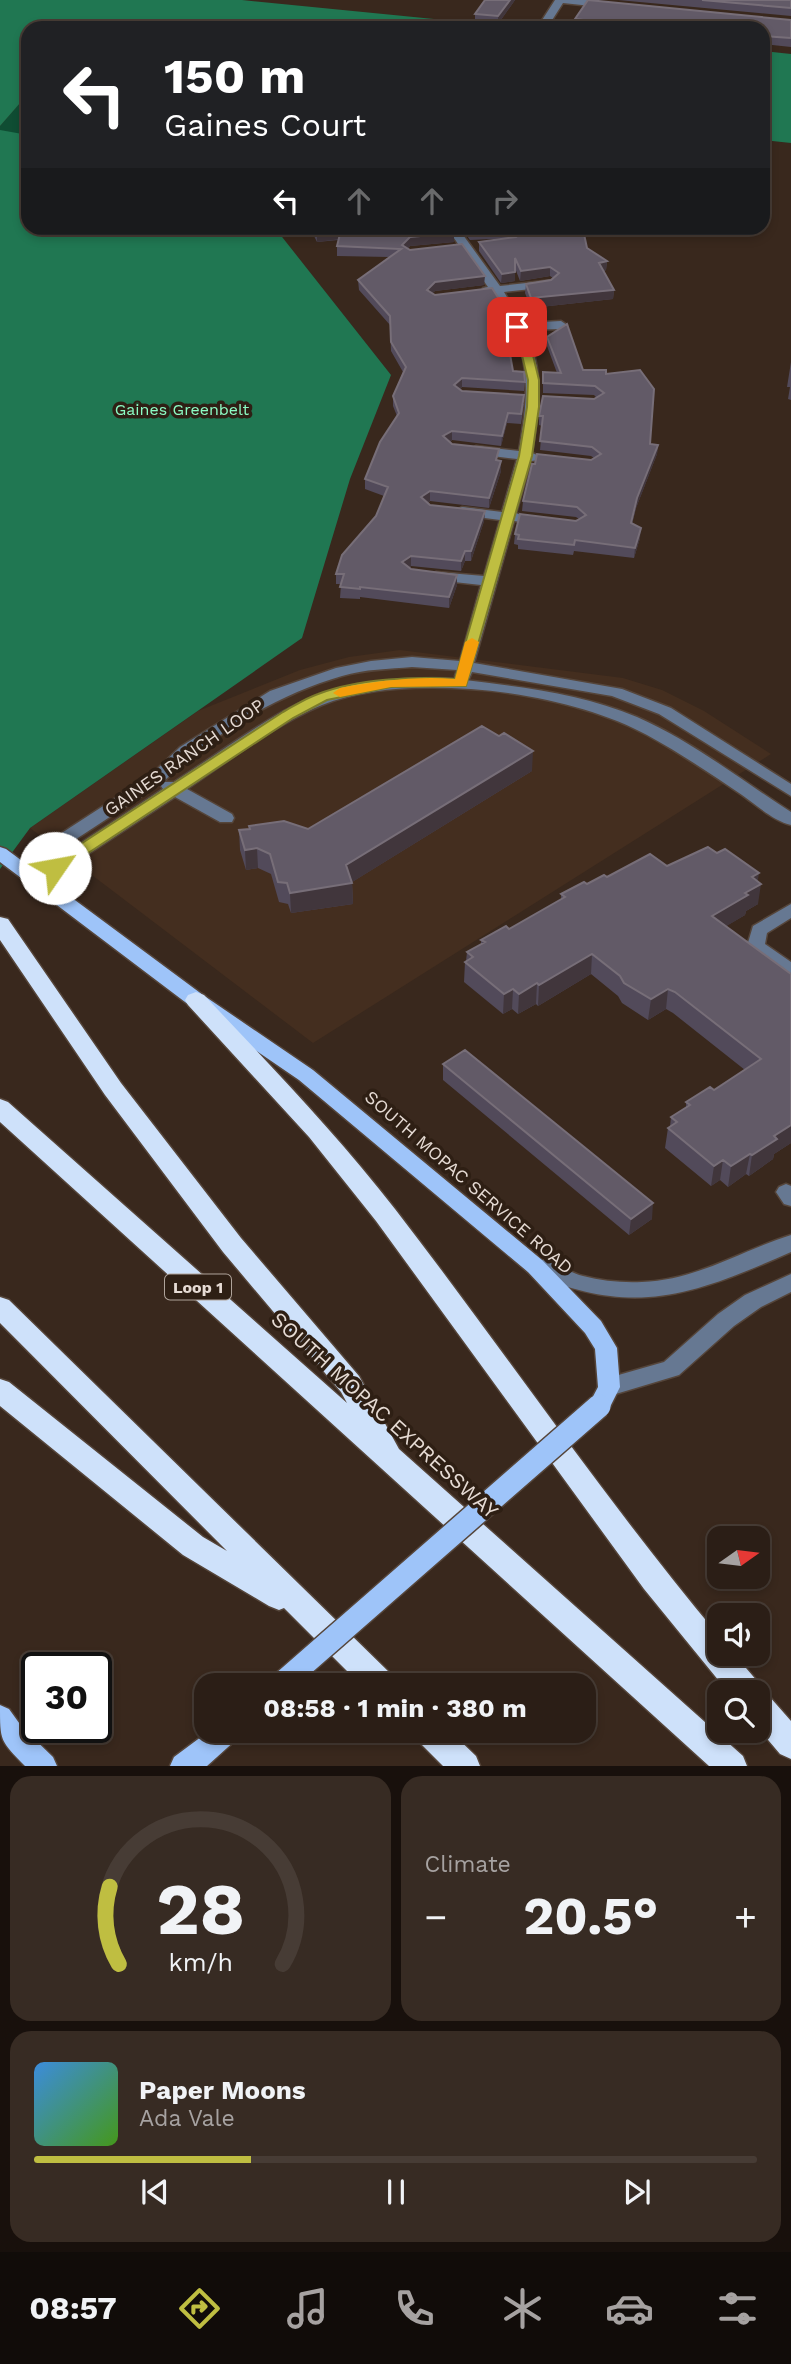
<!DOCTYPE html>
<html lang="en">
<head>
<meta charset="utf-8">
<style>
  body { margin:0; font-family:"Work Sans",sans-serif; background:#372b23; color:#f1f3f6; height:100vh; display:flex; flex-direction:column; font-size:26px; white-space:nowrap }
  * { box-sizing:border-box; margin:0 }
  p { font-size:23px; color:#a6a2a1 }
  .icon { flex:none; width:38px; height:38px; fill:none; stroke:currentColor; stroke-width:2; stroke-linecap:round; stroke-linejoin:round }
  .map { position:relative; height:1766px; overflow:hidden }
  .sheet { display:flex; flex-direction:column; gap:10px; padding:10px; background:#18100c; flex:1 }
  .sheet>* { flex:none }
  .guide { position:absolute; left:21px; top:21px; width:749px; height:214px; border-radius:21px; box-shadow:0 4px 10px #0003,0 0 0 2px #473c35; background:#202124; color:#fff; overflow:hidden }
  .needle { width:46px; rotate:76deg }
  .controls { position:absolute; left:707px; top:1526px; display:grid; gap:14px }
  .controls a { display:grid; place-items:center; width:63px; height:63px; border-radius:14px; background:#2b1e16; box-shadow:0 4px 10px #0003,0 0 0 2px #473c35; font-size:35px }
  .speed { position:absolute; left:21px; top:1652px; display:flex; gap:14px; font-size:35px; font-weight:700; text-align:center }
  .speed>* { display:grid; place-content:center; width:91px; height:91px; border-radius:50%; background:#2b1e16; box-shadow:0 4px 10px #0003,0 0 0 2px #473c35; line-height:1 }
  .speed .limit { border:4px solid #111; border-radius:10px; background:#fff; color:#111 }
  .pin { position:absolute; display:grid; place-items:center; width:60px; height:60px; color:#fff; margin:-30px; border-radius:14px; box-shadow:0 4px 10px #0006 }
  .me { position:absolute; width:77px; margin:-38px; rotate:57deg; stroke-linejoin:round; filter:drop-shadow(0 0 5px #0008) }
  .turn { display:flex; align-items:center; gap:24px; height:147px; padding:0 28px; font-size:32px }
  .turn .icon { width:91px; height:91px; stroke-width:2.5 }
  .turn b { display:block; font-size:49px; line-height:60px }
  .lanes { display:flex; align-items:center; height:66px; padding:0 28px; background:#0003; justify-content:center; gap:35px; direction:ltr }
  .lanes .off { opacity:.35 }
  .big { font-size:52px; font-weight:700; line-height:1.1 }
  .sheet .card { flex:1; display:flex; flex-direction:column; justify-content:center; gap:10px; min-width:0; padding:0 24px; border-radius:21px; background:#372b23 }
  .sheet .dial { align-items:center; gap:0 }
  .dial svg { height:182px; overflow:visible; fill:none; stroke:#473c35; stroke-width:7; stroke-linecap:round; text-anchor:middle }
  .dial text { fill:#f1f3f6; stroke:none }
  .song { display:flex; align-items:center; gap:21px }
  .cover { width:84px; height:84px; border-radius:10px; background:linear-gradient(135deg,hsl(210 70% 55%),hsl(100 70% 35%)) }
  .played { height:7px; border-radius:4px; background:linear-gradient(90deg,#bfbe41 30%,#473c35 30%) }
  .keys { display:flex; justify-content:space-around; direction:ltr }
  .heat { display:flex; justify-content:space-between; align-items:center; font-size:38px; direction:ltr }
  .sheet .tiles { flex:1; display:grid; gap:10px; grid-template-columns:1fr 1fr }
  .card:last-child { grid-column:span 2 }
  .trip { position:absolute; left:194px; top:1673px; width:402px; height:70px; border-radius:21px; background:#2b1e16; box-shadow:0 4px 10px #0003,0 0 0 2px #473c35; font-weight:700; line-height:70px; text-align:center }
  .tabs { display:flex; height:112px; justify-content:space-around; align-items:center; background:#110c09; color:#a6a2a1 }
  .tabs .icon { width:49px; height:49px }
  .tabs .current { color:#bfbe41 }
  .tabs b { font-size:32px; color:#f1f3f6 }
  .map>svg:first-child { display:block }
</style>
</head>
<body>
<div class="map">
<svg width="791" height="1766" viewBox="0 0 791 1766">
  <rect width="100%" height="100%" fill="#39281d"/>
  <path fill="#442e1f" d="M400,650l223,28 39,12 42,21 67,43 -458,289 -283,-215 168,-117 102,-41 49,-13z"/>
  <path fill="#0f4d33" d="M28,94v95l-28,-15v-48z"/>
  <path fill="#207752" d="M0,0h242l284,28h-498v66l-28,32z
    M763,51l28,3v89l-28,-3z
    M0,130l28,5v93h247l116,147 -41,104 -48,159 -272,190 -30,41z"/>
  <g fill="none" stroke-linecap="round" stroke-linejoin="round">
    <defs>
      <path id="minor" d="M555,0h33l27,5 -5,3 -47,-5 -16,25h-10z
        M447,228h11l42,58 54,-6 2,3 -6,4 -46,5 18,31 39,-2 6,4 -6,4 -36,1c20,41 14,79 7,123l10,4 -2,3 -9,1 -15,52 12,5 -7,4 -7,-1 -40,142 148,26 49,19 120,76v12l-132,-82 -47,-18 -140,-24 -3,7 -4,1c58,7 118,14 172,37 55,24 104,63 154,95v13c-17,-4 -35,-20 -49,-30 -31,-21 -62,-42 -95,-60 -80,-44 -239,-65 -325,-30 -48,20 -92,55 -135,84l45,25 2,4 -2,4h-12l-45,-25 -134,88h-12l-3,-4 3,-4 134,-88 -2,-3 2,-4 -137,90h-12l-3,-4 3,-4 137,-89 29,-28 90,-56 66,-23 35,-7 41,-4 48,4 21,-76 -45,-5 -7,-4 7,-4 48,4 16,-56 -38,-5 -7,-4 7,-4 40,5 15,-53 -41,-5 -7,-4 7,-4 43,5c11,-64 13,-102 -26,-157h-10v-6l5,-1zM412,667l45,3 -2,6 3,3c-60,-3 -122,3 -176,33 -37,21 -72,47 -108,70h-11c50,-48 113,-87 179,-106 23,-7 47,-7 70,-9z
        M791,904v14l-24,15 -2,11 26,18v15l-6,-2 -38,-29 6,-20z
        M786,1184l5,2v20l-7,-2 -8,-12 3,-5z
        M791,1235v17c-100,44 -158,66 -263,20l-4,-6 4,-6c17,-5 38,12 55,16 19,5 40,7 59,6 55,-2 98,-31 149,-47z
        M791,1274v18l-30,15 -27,19 -55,49 -70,21 -8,-2 -3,-7 3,-7 63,-18 54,-48 27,-19z"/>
      <path id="major" d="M0,847l6,2 197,146 110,75 229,190 59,61 16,27 3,39 -13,26 -8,2 -8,-2 -3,-7 10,-19 -3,-38 -10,-16 -57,-61 -229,-192 -110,-75 -189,-143z
        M0,1705l9,4 13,18 31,30 4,9h-32c-25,-26 -25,-24 -25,-61z
        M209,1731h32l-4,8 -30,27h-37l4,-9z"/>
      <path id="highway" d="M0,917l8,2 113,164 120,155 118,138 40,73 344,307 4,10h-38l-709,-644v-23l8,3 339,301 -6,-11 -118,-140 -118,-157 -105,-155z
        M196,992l8,3c65,69 132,138 191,214 109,141 209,290 324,427v18h15l24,28 3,11 8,3 22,25v38l-11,-5 -22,-26v-36h-30l-84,-103 -268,-368 -67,-84 -121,-132 -3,-5 3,-5z
        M0,1297l9,3 383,375 4,10h-35l-77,-77 -5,2 -10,-4 -86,-51 -183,-149v-27l9,3 194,155 24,14 -227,-228z
        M414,1731h36l26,25 4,10h-37l-25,-25z"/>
    </defs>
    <use href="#minor" stroke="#55453a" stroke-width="3"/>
    <use href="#major" stroke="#55453a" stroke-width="3"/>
    <use href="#highway" stroke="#55453a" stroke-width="3"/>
    <use href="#minor" fill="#667892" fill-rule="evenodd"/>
    <use href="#major" fill="#9ec4f9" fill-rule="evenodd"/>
    <use href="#highway" fill="#cee1fa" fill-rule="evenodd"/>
    <defs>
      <path id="major-bridge" d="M280,1685l319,-279"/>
    </defs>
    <use href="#major-bridge" stroke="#55453a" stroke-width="26" stroke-linecap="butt"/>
    <use href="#major-bridge" stroke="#9ec4f9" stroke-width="23"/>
  </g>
  <path fill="#524a5a" d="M485,0h30l-17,24 -23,-2v-8z
    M618,0h173v16z
    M575,19l216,1v27l-28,-3v-16h-179l-9,-1z
    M310,228h141l3,14 -44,4 -3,3 77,36 -49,6 -3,2 3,2 66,16h-5l17,60 12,11 -1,9 -62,-4 -2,2 2,2 62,13 -3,20 -14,-1 -6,23 -49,-6 -2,2 2,2 49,17v10l-12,37 -59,-7 -2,2 2,2 55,6 -1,10 -13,40h-6l-4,10 -50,-5 -2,2 2,1 46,6v10l-8,23 -89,-11v2l-20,-1 1,-14h-5v-10l40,-58 8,-20 -19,-7v-10l32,-63 -4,-10v-10l10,-24 -12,-21 -1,-26 -31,-35 -1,-10 31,-23 -52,-1v-10l1,-6 -21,2z
    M461,228h120l6,20 20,13 -1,9 -2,1 10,19 -1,9 -82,9 -6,-15 1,-9 25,-4 2,-2 -3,-2 -30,5 -5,-13v13l-14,2 -22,-32v-9l35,-4 -44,2z
    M547,337l36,33 23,4 44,70 8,1 -1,9 -21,54 -4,16 8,14 -6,20 -60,-7 -1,4 -55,-6v-4l-4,-1 1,-10 64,-15 -3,-2 -54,-6 1,-10 71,-43 -3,-2 -51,-6 2,-24 -3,-1v-9l58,-18 -3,-3 -51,-2v-21l14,1 -10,-27z
    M791,362v38l-3,-1 2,-12h-3z
    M532,771l-180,111 1,22 -62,9 -3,-9 -9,-2 -8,-28 -13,-6 -12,2 -6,-20 -1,-20 10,-1v-3l59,3z
    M667,866l91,16v22l-12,7 -1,4 -19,11 65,48v169l-17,11 -1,5 -24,17 -3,-2 -18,13 -8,-7 -9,6 -46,-38 3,-20 2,-1 1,-10 15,-10v-5l28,-12 31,-20 -72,-57 -7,-4 -18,11 -26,-17 -4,-7 -27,-22 -53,32 -2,-2 -18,10 -6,-5 -9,5 -39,-32 1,-20 1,-1 1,-9 14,-8v-4l28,-11 52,-29v-6l46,-17z
    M443,1064l209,155 -23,16 -186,-155z"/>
  <path fill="#41363c" d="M510,0h5l-17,24v-8z
    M341,230v9l-24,3v-9z
    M454,233v9l-44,4 -8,8v-9l8,-8z
    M607,261l-1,9 -7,2v-9z
    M550,267v9l-30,5 1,-10z
    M515,272v9l-14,2 1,-9z
    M485,276l-1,9 -49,6 -8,8v-9l8,-8z
    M614,290l-1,9 -82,9v-10z
    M501,302v9l-9,1v-9z
    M462,378v9l-8,8v-10z
    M508,413l-1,10 -6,23 1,-10z
    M452,431v9l-9,6v-10z
    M658,445l-1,9 -21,54 -6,25 1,-10 6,-25z
    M501,461v10l-12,37v-10z
    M430,491v10l-9,6v-10z
    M485,511l-1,10 -13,40v-10z
    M641,528l-1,10 -6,20 1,-10z
    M465,551v10l-4,10v-10z
    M411,556v10l-9,6v-10z
    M457,575v10l-8,23v-11z
    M533,751l-1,20 -183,113 3,-1 1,21 -62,9 -1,-20 56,-28z
    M257,848l1,20 -12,2 -1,-20z
    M759,873l-2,13 4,-2 -3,20 -12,7 -1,4 -35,21 2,-20 40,-39z
    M592,954l-1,20 -53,32 1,-21z
    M537,983l-1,21 -18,10 1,-20z
    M513,989l-1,20 -9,5 1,-20z
    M668,989l-2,20 -18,11 3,-21z
    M791,1125v18l-17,11 -1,5 -24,17 3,-21 22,-19z
    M750,1154l-4,20 -18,13 3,-21z
    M723,1160l-3,20 -9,6 3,-20z
    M653,1203l-1,16 -23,16 2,-16z"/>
  <path fill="#625a67" stroke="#776e78" stroke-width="2" d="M485,0h25l-12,16 -23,-2z
    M588,0l203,20v18l-28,-2v-8h-111l-77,-9z
    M702,0h89v8z
    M314,228h137l3,5 -44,4 -8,8 8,5 52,-6 23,32 -50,6 -8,8 8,5 57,-7 9,14 -9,1 14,29 7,39 11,1 1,10 -63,-4 -8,7 8,6 62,4 -3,19 -13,-1 -6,23 -50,-5 -9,5 9,8 47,5 -3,11 5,1 -12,37 -59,-7 -9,6 9,8 55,6 -14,40h-6l-4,10 -50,-5 -9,6 9,7 46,6 -8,22 -89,-10v2l-20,-2 4,-13h-8l6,-19 34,-39 12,-29 -23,-8 15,-37 19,-29 -6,-17 13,-29 -15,-25 -1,-26 -32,-36 43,-31 -64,-3 4,-16 -24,3z
    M468,228h113l3,6 3,14 20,13 -8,2 15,27 -83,8 -5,-14 25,-4 8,-7 -9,-6 -29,4 -6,-13v14l-13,2 -23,-32 37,-5 7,-5 -3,-4 -50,3z
    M567,324l16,46h23v4l34,-4 14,19 -4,55 8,1 -21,53 -6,25 10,5 -6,20 -60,-8 -1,5 -56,-6 1,-4 -4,-1 5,-20 56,7 10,-6 -9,-8 -54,-6 9,-37h3l2,-10 54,6 10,-6 -9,-7 -52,-6 3,-25h-4l4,-20 51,3 10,-6 -9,-7 -52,-3v-11l18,1 -14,-36z
    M482,726l17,10 5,-3 29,18 -187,114 6,18 -62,10 -3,-10 -9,-1 -8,-28 -13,-6 -12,2 -6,-20 11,-1 -1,-3 35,-5 24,8z
    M708,847l9,6 8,-4 34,24 -7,4 9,7 -16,9 3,2 -36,21 79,58v151l-17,11 3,3 -25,16 -2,-1 -19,12 -8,-6 -9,6 -46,-38 9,-6 -6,-5 19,-12 -4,-3 24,-15 4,3 47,-31 -86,-67 -7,-3 -17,10 -27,-16 -4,-7 -28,-22 -53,31 -2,-2 -18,11 -6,-5 -9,5 -39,-32 8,-5 -6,-5 18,-10 -4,-2 25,-14 3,3 56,-32 -4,-3 23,-12 3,2 17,-9 3,2 43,-23 17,12z
    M465,1050l188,153 -22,16 -188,-155z"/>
  <path fill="#bfbe41" stroke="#7c7c2a" stroke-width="2" d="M517,324l6,3 7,16 9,37v27l-7,49 -66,230 -75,1 -64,13 -34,18 -232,153h-11l-2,-3 2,-4 233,-152c11,-6 23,-14 35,-18 39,-15 95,-18 137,-15l64,-223 8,-49 1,-27 -9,-37 -7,-16z"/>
  <path fill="#f59e0b" d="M472,638l7,4 -13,44 -75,1 -51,10 -7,-4 7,-5c39,-7 75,-12 115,-9l10,-37z"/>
  <g text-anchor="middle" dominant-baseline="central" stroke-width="7" stroke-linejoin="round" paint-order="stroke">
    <g font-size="16" fill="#8cfcc4" stroke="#2e1f14">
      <text x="182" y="409">Gaines Greenbelt</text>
    </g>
    <rect fill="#2e1f14" stroke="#afa39a" stroke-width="2" x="165" y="1274.5" width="66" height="25" rx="5"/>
    <g font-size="16" font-weight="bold" fill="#e6dbd4">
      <text x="198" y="1287">Loop 1</text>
    </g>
    <g font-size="18" fill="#e6dbd4" stroke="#2e1f14">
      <text transform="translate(184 757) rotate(-35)">GAINES RANCH LOOP</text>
      <text transform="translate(469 1182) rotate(41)">SOUTH MOPAC SERVICE ROAD</text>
    </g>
    <g font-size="21" fill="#e6dbd4" stroke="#2e1f14">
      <text transform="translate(385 1415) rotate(42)">SOUTH MOPAC EXPRESSWAY</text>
    </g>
  </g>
</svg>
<div class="controls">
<a><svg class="needle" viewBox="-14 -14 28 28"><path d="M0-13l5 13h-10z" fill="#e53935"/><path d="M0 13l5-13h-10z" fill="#a6a2a1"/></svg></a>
<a><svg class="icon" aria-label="sound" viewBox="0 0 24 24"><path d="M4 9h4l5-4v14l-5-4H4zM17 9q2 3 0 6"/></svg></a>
<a><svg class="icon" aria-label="search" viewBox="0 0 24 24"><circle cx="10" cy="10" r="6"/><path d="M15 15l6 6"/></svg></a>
</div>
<div class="speed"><div class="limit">30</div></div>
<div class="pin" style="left:517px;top:327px;background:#d93025"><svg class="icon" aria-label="arrive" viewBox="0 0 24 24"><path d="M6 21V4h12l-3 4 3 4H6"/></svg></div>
<svg class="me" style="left:55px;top:868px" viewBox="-20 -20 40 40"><circle r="19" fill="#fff"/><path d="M0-13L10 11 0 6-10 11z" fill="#bfbe41"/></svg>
<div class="trip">08:58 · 1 min · 380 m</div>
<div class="guide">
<div class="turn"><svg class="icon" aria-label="left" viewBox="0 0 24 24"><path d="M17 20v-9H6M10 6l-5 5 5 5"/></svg><div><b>150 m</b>Gaines Court</div></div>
<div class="lanes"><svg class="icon" aria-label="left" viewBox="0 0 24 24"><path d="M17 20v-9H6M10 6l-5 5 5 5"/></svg><svg class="icon off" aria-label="ahead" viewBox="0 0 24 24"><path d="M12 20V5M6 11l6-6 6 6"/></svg><svg class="icon off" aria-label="ahead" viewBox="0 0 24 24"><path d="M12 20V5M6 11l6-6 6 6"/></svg><svg class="icon off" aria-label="right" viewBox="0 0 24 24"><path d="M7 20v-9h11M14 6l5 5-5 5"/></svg></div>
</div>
</div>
<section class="sheet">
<div class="tiles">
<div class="card dial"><svg viewBox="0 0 100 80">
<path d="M14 69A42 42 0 1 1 86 69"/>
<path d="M14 69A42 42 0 0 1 10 35" stroke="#bfbe41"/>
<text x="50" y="56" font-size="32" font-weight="700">28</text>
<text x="50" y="72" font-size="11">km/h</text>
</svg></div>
<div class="card"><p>Climate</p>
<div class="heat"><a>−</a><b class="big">20.5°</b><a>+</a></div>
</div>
<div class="card">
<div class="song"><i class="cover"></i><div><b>Paper Moons</b><p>Ada Vale</p></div></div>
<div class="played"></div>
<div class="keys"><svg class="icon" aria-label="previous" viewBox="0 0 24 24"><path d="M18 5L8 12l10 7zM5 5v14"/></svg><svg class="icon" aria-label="pause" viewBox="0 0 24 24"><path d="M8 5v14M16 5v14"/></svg><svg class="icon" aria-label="next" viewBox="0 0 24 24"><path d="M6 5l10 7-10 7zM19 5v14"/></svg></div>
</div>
</div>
</section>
<nav class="tabs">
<b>08:57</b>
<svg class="icon current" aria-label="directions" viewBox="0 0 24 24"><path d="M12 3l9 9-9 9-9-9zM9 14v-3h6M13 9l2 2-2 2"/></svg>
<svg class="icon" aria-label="music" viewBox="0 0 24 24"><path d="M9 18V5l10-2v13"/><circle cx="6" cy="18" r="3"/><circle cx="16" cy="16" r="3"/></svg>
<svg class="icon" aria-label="phone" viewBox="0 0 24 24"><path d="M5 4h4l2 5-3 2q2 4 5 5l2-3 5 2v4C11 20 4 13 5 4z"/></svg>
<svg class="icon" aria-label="climate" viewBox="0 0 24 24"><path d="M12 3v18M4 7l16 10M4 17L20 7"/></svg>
<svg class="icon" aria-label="car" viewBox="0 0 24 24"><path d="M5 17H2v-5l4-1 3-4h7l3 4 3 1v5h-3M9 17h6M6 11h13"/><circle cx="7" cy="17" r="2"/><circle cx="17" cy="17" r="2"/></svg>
<svg class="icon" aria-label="filters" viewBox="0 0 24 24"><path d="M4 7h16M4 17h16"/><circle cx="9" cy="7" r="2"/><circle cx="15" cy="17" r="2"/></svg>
</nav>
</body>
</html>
